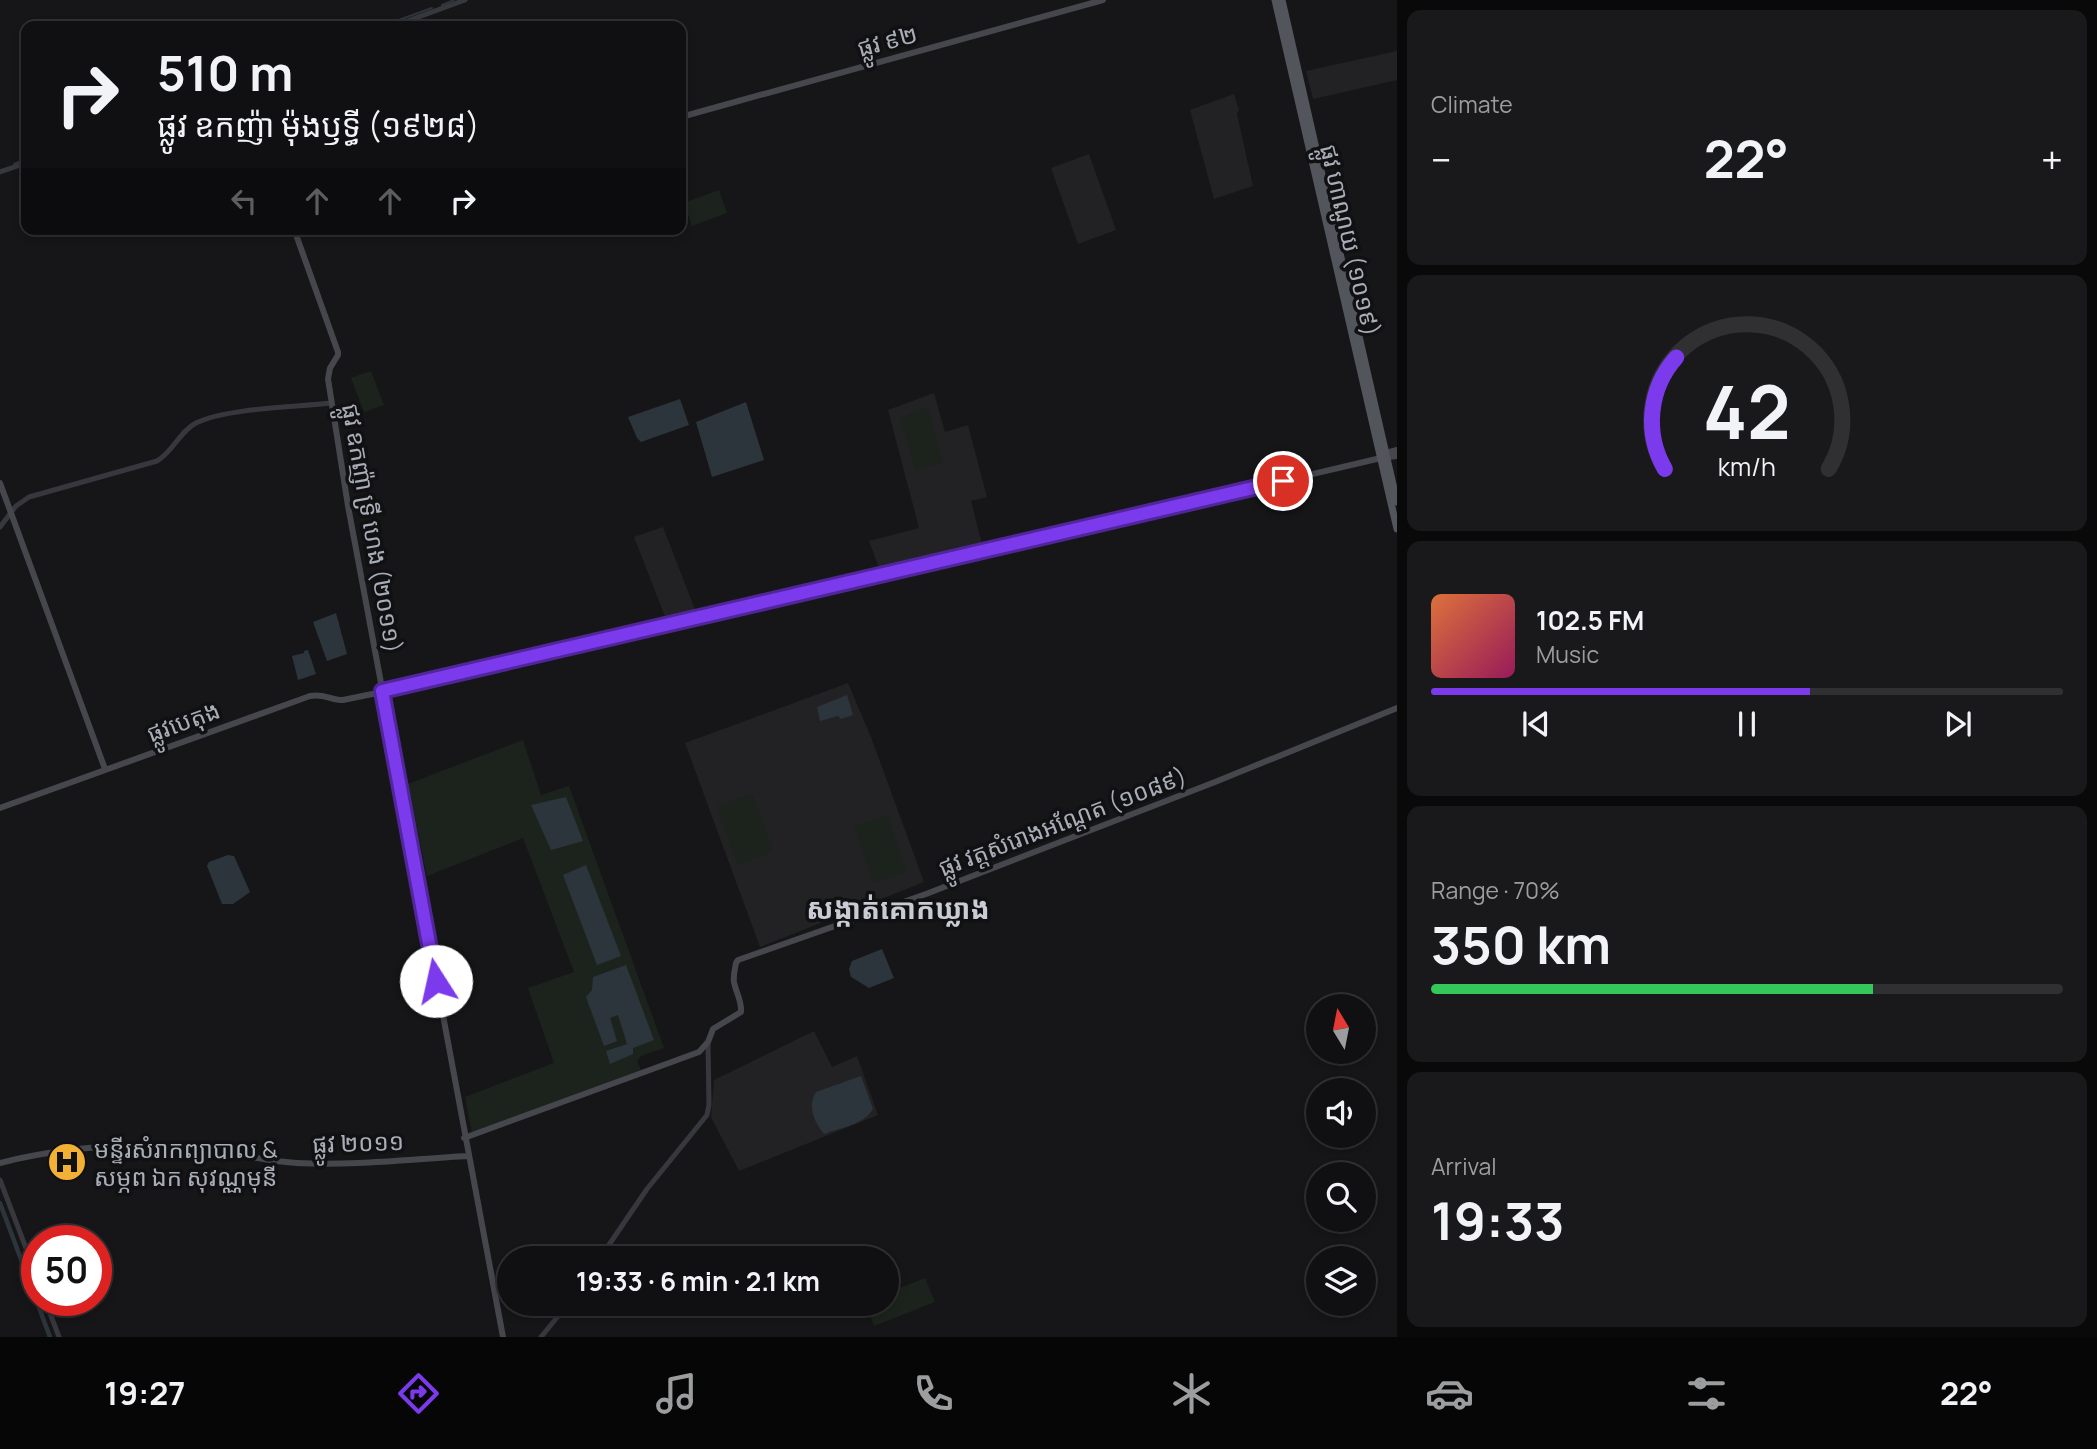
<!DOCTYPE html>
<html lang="en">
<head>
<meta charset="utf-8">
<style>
  body { margin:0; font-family:Manrope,"Noto Sans Khmer",sans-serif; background:#19191b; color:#f1f3f6; height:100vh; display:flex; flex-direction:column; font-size:26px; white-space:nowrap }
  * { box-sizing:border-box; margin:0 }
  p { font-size:23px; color:#9c9d9f }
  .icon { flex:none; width:38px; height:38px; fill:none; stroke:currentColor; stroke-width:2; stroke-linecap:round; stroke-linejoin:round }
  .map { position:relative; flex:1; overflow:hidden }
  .sheet { display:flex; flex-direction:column; gap:10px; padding:10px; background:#09090a; width:700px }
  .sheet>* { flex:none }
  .banner { position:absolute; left:21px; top:21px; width:665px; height:214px; border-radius:14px; box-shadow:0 4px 10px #0003,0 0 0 2px #303032; background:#101012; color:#f1f3f6; overflow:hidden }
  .needle { width:46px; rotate:350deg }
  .fabs { position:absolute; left:1306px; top:994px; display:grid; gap:14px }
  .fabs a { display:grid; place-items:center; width:70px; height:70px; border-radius:50%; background:#101012; box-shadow:0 4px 10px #0003,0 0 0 2px #303032; font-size:35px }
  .speed { position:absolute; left:21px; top:1225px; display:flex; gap:14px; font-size:35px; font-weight:700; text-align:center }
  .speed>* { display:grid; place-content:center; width:91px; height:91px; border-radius:50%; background:#101012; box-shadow:0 4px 10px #0003,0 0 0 2px #303032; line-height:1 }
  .speed .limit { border:10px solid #d22; background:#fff; color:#111 }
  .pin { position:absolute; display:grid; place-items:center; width:60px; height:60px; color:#fff; margin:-30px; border:4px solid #fff; border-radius:50%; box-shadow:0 2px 7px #0007 }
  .me { position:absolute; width:77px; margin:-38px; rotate:350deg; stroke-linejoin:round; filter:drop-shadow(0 0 5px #0008) }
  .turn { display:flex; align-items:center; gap:24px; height:147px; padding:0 21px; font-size:32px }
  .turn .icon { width:91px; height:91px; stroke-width:2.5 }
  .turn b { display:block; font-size:49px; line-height:60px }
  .lanes { display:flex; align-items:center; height:66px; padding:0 21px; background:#0003; justify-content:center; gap:35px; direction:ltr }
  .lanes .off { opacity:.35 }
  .big { font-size:52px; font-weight:700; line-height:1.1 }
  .sheet .card { flex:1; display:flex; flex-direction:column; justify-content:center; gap:10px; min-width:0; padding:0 24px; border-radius:14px; background:#19191b }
  .sheet .dial { align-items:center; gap:0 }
  .dial svg { height:182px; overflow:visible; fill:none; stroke:#303032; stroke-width:7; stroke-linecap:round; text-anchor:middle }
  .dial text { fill:#f1f3f6; stroke:none }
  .song { display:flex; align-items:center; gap:21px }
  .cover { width:84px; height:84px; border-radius:10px; background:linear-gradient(135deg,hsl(20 70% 55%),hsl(330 70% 35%)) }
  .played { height:7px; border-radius:4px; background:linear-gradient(90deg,#7c3aed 60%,#303032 60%) }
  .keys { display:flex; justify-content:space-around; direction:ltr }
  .heat { display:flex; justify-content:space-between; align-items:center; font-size:38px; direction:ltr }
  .charge { height:10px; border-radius:5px; background:linear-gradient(90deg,#34c759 70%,#303032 0) }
  .trip { position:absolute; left:497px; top:1246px; width:402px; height:70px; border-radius:35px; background:#101012; box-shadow:0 4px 10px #0003,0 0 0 2px #303032; font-weight:700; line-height:70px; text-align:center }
  .tab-bar { display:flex; height:112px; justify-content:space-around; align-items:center; background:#060607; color:#9c9d9f }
  .tab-bar .icon { width:49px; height:49px }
  .tab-bar .on { color:#7c3aed }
  .tab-bar b { font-size:32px; color:#f1f3f6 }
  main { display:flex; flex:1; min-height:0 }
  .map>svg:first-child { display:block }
</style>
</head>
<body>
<main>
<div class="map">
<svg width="1397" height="1337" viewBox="0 0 1397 1337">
  <rect width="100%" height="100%" fill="#161618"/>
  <path fill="#222225" d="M1397,51v29l-84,19 -7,-28z
    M1234,94l5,16 -2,4 16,72 -39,13 -24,-89z
    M1089,154l27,76 -38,14 -27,-76z
    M934,393l11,39 23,-7 19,72 -16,4 11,43 -103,24 -10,-27 50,-13 -31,-118z
    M663,527l33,85 -30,7 -32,-82z
    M848,683l23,54 53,145 -164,65 -75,-204z
    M814,1031l18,36 25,-11 21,59 -139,56 -28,-54 3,-37z"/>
  <path fill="#1c231d" d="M719,190l8,23 -35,13 -8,-23z
    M371,371l13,34 -20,7 -13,-34z
    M928,407l15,56 -28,7 -15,-52z
    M523,740l18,55 28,-9 95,262 -23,8 -4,5 4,9 -169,63 -7,-36 89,-34 -26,-75 46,-16 -51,-134 -96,38 -19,-92z
    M751,794l2,1 20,55 -1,2 -33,13 -2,-2 -20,-54 1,-3z
    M887,815l20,57 -33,11 -20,-57z
    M925,1278l10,24 -61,24 -8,-22h21v-11z"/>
  <path fill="#2c353c" d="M680,399l9,26 -48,17 -4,-4 -9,-21z
    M746,402l18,58 -52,17 -16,-55z
    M336,613l11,41 -20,7 -14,-39z
    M308,650l8,24 -18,6 -6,-24 12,-3v-2z
    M847,695l6,20 -12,4 -3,-3 -18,5 -3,-14z
    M566,797l17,44 -32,9 -20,-45z
    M228,855l6,1 16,36 -17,12h-11l-15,-38 2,-4z
    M586,865l35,91 -24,9 -34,-90z
    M882,949l12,29 -25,10 -18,-11 -2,-8 3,-8z
    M626,965l28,75 -21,8v6l-23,10 -4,-13 21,-7 -9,-29 -8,3 7,23 -13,5 -18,-49 6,-7 1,-13z
    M861,1076l12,33c-9,16 -34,19 -49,25 -10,-13 -17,-27 -8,-42z"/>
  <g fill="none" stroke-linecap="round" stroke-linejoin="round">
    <path stroke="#2c353c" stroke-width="2" d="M442,5l12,-5
      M382,26l50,-18
      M14,164l12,-5"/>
    <path stroke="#2c353c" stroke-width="4.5" d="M0,1203l50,134"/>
    <path stroke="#37383d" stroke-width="5" d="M394,26l71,-26
      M0,172l26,-9
      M0,527l16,-21 13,-9 128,-36c16,-9 23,-30 39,-38 31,-15 100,-16 135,-20
      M0,1180l37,97
      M600,1258l47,-69 60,-74 2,-10 -1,-63
      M45,1300l14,37
      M541,1337l27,-33"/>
    <path stroke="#45474d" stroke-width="6" d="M681,117l422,-117
      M294,229l44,123v3l-8,13 -2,11 20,127 155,831
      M1382,456l4,-3 11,-3
      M0,483l105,286
      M0,808l310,-112c14,-3 20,4 33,4l39,-8 999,-234 16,-2
      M464,1138l235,-86 9,-10 5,-13 28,-17c1,-11 -5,-19 -7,-30 -1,-7 1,-13 2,-19l2,-3 188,-66 289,-112 182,-74
      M0,1163c59,-15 125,-20 186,-16 37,3 74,14 111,16 57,3 114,-4 171,-7"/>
    <path stroke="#53555c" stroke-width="7" d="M1275,0l122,529
      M1282,0l115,502"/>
  </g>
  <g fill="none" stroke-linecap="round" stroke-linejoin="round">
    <defs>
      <path id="route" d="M436,981l-54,-290 901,-210"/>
    </defs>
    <use href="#route" stroke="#51269a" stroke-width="18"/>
    <use href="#route" stroke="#7c3aed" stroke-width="12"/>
  </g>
  <defs>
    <symbol id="hospital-disc" viewBox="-11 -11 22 22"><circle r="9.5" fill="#f2b134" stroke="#111113"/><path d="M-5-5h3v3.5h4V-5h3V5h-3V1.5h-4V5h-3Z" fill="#111"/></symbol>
  </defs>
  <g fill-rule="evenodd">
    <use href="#hospital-disc" x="45" y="1140" width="44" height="44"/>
  </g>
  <g text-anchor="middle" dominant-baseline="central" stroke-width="7" stroke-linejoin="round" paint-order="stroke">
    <g font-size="24" fill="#a8adb8" stroke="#111113">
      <text transform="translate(887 40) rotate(-15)">ផ្លូវ ៩២</text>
      <text transform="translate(1351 240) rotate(77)">ផ្លូវ ហាណូយ (១០១៩)</text>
      <text transform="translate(373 528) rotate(80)">ផ្លូវ ឧកញ៉ា ទ្រី ហេង (២០១១)</text>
      <text transform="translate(183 721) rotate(-20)">ផ្លូវបេតុង</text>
      <text transform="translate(1062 821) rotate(-21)">ផ្លូវ វត្តសំរោងអណ្ដែត (១០៨៩)</text>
      <text transform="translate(358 1142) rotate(-2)">ផ្លូវ ២០១១</text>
    </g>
    <g font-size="24" fill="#a8adb8" stroke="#111113" text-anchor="start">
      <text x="94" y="1148">មន្ទីរសំរាកព្យាបាល &amp;<tspan x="94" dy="28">សម្ភព ឯក សុវណ្ណមុនី</tspan></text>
    </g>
    <g font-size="28" font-weight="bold" fill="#c9ccd4" stroke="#111113">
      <text x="898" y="908">សង្កាត់គោកឃ្លាង</text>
    </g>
  </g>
</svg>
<div class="fabs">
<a><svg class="needle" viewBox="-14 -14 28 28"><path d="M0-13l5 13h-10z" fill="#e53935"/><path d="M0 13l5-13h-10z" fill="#9c9d9f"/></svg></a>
<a><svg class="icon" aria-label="sound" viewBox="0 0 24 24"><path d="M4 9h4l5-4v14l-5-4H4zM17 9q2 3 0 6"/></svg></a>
<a><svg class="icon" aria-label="search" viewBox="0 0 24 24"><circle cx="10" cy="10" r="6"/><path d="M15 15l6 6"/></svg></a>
<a><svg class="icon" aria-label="layers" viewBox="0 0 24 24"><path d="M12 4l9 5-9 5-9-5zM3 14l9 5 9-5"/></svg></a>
</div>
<div class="speed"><div class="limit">50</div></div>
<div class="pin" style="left:1283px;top:481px;background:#d93025"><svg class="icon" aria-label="arrive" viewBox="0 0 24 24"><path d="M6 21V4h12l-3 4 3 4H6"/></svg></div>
<svg class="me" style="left:436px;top:981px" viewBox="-20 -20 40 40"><circle r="19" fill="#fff"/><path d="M0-13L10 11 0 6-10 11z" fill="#7c3aed"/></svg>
<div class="trip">19:33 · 6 min · 2.1 km</div>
<div class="banner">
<div class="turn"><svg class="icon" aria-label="right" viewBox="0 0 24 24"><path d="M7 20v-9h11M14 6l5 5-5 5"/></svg><div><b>510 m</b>ផ្លូវ ឧកញ៉ា ម៉ុងឫទ្ធី (១៩២៨)</div></div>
<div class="lanes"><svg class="icon off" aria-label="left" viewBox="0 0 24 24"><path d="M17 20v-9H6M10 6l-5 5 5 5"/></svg><svg class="icon off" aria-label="ahead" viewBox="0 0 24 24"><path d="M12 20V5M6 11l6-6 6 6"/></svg><svg class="icon off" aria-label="ahead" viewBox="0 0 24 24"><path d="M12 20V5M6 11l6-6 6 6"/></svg><svg class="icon" aria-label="right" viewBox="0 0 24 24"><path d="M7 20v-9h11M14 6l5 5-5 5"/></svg></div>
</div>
</div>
<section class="sheet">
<div class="card"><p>Climate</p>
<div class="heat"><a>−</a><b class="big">22°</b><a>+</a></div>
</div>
<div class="card dial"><svg viewBox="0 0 100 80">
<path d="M14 69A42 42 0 1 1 86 69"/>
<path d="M14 69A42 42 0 0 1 19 20" stroke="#7c3aed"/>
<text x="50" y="56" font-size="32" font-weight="700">42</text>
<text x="50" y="72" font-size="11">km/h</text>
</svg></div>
<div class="card">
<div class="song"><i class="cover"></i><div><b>102.5 FM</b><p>Music</p></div></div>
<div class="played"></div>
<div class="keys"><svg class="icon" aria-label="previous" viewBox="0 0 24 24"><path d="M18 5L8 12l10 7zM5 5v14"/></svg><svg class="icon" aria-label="pause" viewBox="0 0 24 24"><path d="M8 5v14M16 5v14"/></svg><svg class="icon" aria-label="next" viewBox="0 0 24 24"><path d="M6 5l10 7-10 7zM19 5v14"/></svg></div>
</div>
<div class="card"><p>Range · 70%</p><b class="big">350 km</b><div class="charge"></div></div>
<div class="card"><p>Arrival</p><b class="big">19:33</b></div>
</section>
</main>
<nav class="tab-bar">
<b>19:27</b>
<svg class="icon on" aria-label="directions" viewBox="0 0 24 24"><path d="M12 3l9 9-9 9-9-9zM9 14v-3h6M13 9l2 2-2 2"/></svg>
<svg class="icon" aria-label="music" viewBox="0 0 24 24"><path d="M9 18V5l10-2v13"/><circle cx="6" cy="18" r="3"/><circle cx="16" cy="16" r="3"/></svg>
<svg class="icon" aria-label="phone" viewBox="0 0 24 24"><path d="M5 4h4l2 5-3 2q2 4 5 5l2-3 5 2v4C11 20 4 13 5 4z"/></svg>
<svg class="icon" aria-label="climate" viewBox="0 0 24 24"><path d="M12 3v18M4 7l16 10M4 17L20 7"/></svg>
<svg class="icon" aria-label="car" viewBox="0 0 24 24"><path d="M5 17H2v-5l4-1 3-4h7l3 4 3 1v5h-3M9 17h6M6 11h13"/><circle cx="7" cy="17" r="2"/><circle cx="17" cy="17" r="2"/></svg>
<svg class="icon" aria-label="filters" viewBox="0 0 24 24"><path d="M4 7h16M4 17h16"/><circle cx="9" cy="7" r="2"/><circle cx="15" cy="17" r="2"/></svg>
<b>22°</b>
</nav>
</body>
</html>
